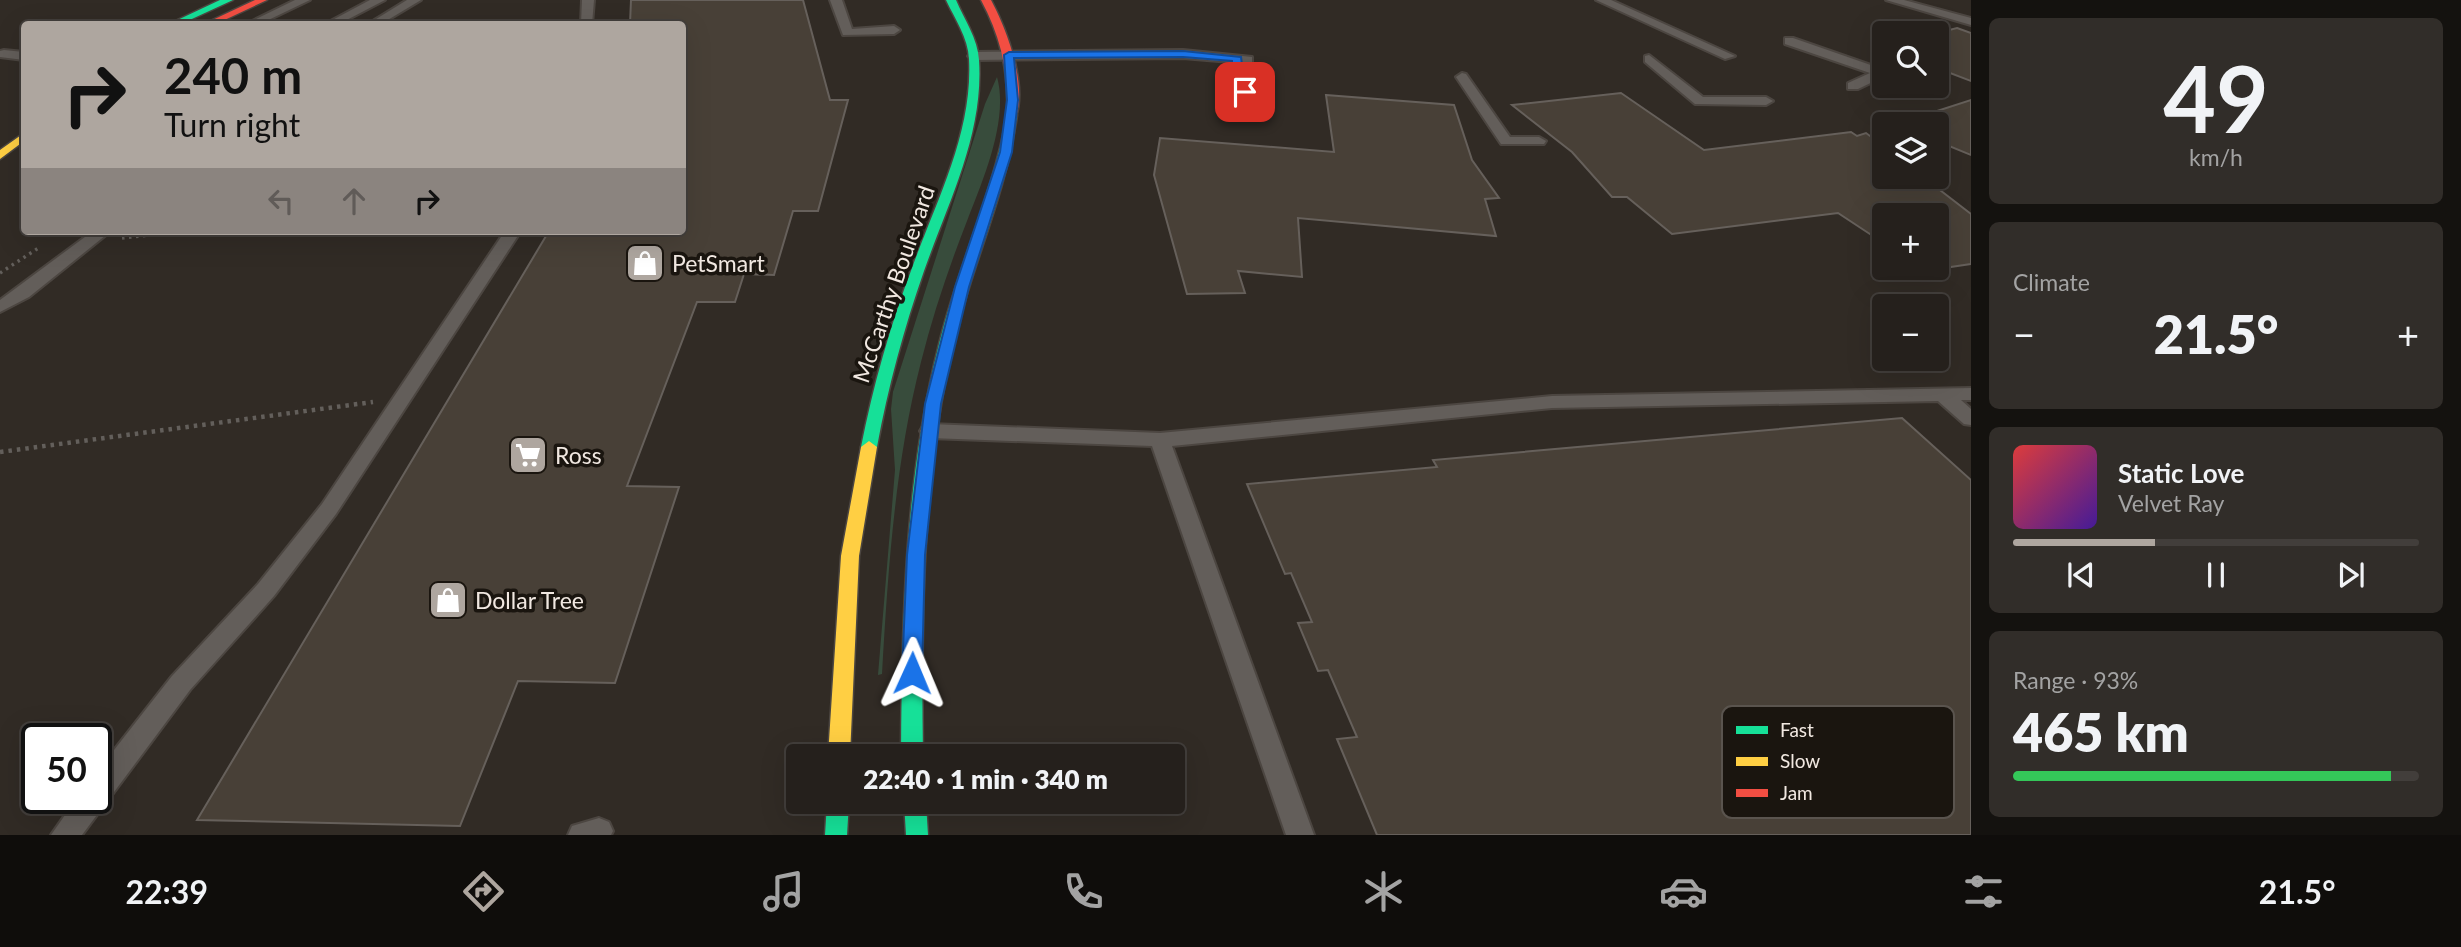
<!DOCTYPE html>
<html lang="en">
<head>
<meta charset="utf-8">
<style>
  body { margin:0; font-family:Lato,sans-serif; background:#312d29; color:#f1f3f6; height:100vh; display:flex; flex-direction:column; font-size:26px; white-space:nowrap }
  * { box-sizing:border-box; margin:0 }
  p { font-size:23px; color:#a3a3a3 }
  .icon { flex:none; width:38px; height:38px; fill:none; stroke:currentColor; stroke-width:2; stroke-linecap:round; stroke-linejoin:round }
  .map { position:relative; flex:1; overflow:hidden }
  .sheet { display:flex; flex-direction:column; gap:18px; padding:18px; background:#14120f; width:490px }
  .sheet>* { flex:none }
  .guide { position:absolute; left:21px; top:21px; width:665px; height:214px; border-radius:7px; box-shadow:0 7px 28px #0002,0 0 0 2px #423e3b; background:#aea69f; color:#111; overflow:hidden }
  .fabs { position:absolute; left:1872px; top:21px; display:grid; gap:14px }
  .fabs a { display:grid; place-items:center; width:77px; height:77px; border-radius:7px; background:#25201c; box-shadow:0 7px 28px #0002,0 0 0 2px #423e3b; font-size:35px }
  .speed { position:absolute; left:21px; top:723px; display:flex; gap:14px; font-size:35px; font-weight:700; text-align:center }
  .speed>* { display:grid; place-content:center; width:91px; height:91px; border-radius:50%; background:#25201c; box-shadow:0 7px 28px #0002,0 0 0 2px #423e3b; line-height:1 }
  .speed .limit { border:4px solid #111; border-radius:10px; background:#fff; color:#111 }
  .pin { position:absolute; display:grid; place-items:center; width:60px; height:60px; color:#fff; margin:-30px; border-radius:14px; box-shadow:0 4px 10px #0006 }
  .me { position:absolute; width:77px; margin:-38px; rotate:1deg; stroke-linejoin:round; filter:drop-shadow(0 0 5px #0008) }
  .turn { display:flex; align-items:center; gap:24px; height:147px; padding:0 28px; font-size:32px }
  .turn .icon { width:91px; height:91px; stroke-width:2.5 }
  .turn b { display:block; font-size:49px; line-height:60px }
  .lanes { display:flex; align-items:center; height:66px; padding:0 28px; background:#0003; justify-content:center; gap:35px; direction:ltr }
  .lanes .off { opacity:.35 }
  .big { font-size:52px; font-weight:800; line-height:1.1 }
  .sheet .widget { flex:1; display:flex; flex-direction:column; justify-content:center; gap:10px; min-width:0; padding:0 24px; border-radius:10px; background:#312d29 }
  .sheet .dial { align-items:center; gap:0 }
  .dial b { font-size:91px; line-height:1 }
  .song { display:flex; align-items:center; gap:21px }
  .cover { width:84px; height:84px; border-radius:10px; background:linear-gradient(135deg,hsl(0 70% 55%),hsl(260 70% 35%)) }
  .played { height:7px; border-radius:4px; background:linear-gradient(90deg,#aea69f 35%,#423e3b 35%) }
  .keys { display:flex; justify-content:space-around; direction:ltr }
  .heat { display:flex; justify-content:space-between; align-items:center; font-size:38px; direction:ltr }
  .charge { height:10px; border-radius:5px; background:linear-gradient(90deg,#34c759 93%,#423e3b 0) }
  .trip { position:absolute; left:786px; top:744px; width:399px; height:70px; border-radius:7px; background:#25201c; box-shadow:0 7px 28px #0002,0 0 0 2px #423e3b; font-weight:800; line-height:70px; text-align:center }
  .dock { display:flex; height:112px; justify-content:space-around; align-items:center; background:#0f0d0b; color:#a3a3a3 }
  .dock .icon { width:49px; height:49px }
  .dock .current { color:#aea69f }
  .dock b { font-size:32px; color:#f1f3f6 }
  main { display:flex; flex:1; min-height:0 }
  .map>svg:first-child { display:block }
</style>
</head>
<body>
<main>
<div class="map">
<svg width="1971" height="835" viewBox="0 0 1971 835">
  <rect width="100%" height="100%" fill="#312b25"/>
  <path fill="#384c3c" d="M997,77c12,43 -14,103 -30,144 -18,46 -34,93 -46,141 -26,101 -33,208 -39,312l-4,1 17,-205 -4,-61 2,-17 92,-288z"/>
  <path fill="#484037" stroke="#66605b" stroke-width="2" d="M631,0h172l27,100h18l-30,111h-25l-19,64 -30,-1 -9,28h-38l-70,184 52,1 -64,196 -97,-2 -58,145 -263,-6 352,-589h133v-207h-52z
    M1957,28l14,5v48l-34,-13v-35z
    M1621,93l83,57 147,-18 6,4 9,-3 19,14v30h38l48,37v50l-34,5v-54h-52v29l-47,-31 -166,21 -45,-37h-15l-40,-45 -60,-47z
    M1326,95l128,10 18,55 27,38 -14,1 11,37 -198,-18 4,59 -64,-6 7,22 -58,1 -33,-119 6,-37 174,14z
    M1971,100v55l-34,-14v-30z
    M1902,418l69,62v355h-594l-40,-96 20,-2 -29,-67 -10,1 -20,-48 14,-1 -21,-49 -6,1 -38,-90 190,-17 -4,-7z"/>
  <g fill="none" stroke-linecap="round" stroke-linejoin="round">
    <defs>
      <path id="lane" d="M295,0h15l-50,24h-14z
        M370,0h15l-46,24h-14z
        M407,0h14l-40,24h-13z
        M582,0h12l-2,24h-11z
        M830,0h12l10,29 42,-3 6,4 -6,4 -51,1z
        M1596,0h15l124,56 -10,3z
        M1886,0h18l67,18v7z
        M1785,38h8l92,32v6l-27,13h-10v-6l22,-10 -85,-29z
        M4,50l20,2v8l-24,-3v-6z
        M1183,50l69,7v6h-9l1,16 15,27 -2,3 -5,1c-15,-6 -20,-33 -21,-48l-48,-4 -209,2 -6,-4 6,-4z
        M1649,55l54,42h63l7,4 -7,4 -71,-1 -50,-42v-6z
        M1462,73l4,1 44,63h29l7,4 -2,3h-43l-45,-67z
        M93,231h18l-82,66 -29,15v-12z
        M505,231h16l-185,283 -62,82 -84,94 -108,145h-31l26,-37h19v-25l76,-97 86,-92 64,-80z
        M1971,388v12h-10l10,9v16l-7,-1 -26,-23 -386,7 -380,38 142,389h-28l-134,-389 -222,-8 -7,-2 -3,-5 3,-5 7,-2 230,9 392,-37z
        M599,818l10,4 4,9 -2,4h-43l4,-9z"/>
      <path id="fast" d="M220,0h13l-52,24h-12z
        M946,0h10c8,19 22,39 23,60 5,74 -31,143 -55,211 -20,57 -36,116 -47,176l-8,6 -8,-6c12,-61 29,-121 51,-179 24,-67 61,-135 57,-209 -1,-21 -14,-40 -23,-59z
        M1012,112l5,3c-11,80 -46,152 -64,229 -31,135 -32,275 -30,412h-22c1,-138 4,-278 38,-412 19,-78 54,-149 68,-229z
        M827,802h22l-2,33h-22z
        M904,802h22l2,33h-22z"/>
      <path id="slow" d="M24,133v8l-24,18v-9z
        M869,441l8,6 -18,109 -9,200h-22l13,-200 20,-109z"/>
      <path id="jam" d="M255,0h12l-51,24h-12z
        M981,0h10c16,30 36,83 25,117l-9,-2c2,-42 -6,-78 -26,-115z"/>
    </defs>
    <use href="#lane" stroke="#4c4641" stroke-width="4"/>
    <use href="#fast" stroke="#4c4641" stroke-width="3"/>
    <use href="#slow" stroke="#4c4641" stroke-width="3"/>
    <use href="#jam" stroke="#4c4641" stroke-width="3"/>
    <path stroke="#635f5b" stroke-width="3.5" stroke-dasharray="2.5 4.5" stroke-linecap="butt" d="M122,238l65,-7
      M0,273l40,-26"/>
    <path stroke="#635f5b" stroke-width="4.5" stroke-dasharray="3.5 5" stroke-linecap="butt" d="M0,452l373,-50"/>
    <use href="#lane" fill="#635e5a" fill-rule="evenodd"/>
    <use href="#fast" fill="#16e098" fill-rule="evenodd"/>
    <use href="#slow" fill="#ffcf43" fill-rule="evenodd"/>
    <use href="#jam" fill="#f24e42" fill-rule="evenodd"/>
  </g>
  <path fill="#1a73e8" stroke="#114b97" stroke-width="2" d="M1183,51l58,6 3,22 7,13 -6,4c-12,-6 -12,-22 -13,-35l-49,-4 -169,1 4,42 -6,52 -43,135 -28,117 -16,151 -3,118 -3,6 -7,2 -7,-2 -3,-6 5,-118 18,-151 30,-117 45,-135 7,-52 -3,-45 5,-3z"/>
  <defs>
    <symbol id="shop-square" viewBox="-11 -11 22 22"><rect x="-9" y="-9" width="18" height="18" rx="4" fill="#aea69f" stroke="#1a150f"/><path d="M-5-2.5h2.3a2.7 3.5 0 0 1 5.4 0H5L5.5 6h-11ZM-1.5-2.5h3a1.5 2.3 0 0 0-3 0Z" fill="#fff"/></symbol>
    <symbol id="supermarket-square" viewBox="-11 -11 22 22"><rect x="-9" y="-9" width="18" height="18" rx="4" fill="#aea69f" stroke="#1a150f"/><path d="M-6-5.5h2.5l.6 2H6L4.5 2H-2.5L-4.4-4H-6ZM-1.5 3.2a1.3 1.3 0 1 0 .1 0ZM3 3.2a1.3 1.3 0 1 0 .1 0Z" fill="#fff"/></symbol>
  </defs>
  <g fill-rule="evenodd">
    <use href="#shop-square" x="623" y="241" width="44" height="44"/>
    <use href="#supermarket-square" x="506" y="433" width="44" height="44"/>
    <use href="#shop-square" x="426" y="578" width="44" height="44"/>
  </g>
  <g text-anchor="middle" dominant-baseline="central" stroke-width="7" stroke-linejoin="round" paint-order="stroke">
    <g font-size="23" fill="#f1e8e1" stroke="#1a150f" text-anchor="start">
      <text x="672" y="263">PetSmart</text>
      <text x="555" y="455">Ross</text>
      <text x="475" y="600">Dollar Tree</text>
    </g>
    <g font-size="23" fill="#f1e8e1" stroke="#1a150f">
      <text transform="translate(893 284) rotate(-71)">McCarthy Boulevard</text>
    </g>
  </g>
  <rect x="1722" y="706" width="232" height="112" rx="10" fill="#1a150f" stroke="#5a544e" stroke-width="2"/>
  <rect x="1736" y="726" width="32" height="8" fill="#16e098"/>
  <rect x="1736" y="757" width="32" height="9" fill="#ffcf43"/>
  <rect x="1736" y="789" width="32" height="8" fill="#f24e42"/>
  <g font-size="19" fill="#f1e8e1">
    <text x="1780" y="737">Fast</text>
    <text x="1780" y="768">Slow</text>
    <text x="1780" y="800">Jam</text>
  </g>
</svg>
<div class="fabs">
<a><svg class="icon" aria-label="search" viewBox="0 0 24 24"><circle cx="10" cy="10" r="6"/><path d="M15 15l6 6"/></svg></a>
<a><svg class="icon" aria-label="layers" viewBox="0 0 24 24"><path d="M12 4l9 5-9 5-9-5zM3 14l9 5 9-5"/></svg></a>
<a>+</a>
<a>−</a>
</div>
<div class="speed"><div class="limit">50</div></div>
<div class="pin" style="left:1245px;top:92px;background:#d93025"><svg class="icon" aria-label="arrive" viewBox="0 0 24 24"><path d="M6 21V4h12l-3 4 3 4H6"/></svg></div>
<svg class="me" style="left:912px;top:673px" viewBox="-20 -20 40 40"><path d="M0-17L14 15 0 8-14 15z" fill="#1a73e8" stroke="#fff" stroke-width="4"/></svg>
<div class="trip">22:40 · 1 min · 340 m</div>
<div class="guide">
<div class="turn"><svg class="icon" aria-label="right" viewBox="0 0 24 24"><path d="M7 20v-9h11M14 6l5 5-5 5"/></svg><div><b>240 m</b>Turn right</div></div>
<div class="lanes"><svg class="icon off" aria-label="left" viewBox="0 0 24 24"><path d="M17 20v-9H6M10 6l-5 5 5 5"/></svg><svg class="icon off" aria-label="ahead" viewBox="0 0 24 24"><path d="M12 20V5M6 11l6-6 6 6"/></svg><svg class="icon" aria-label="right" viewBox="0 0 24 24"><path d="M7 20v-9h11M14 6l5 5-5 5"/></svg></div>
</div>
</div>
<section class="sheet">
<div class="widget dial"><b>49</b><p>km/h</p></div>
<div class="widget"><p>Climate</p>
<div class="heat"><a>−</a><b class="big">21.5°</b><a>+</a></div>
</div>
<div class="widget">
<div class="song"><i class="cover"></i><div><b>Static Love</b><p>Velvet Ray</p></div></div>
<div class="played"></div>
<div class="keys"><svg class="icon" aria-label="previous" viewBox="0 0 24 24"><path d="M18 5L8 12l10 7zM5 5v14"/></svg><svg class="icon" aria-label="pause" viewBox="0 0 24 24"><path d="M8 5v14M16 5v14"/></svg><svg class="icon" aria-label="next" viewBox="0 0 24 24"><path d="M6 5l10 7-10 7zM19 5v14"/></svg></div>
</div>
<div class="widget"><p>Range · 93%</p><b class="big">465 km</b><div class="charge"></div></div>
</section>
</main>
<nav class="dock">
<b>22:39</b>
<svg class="icon current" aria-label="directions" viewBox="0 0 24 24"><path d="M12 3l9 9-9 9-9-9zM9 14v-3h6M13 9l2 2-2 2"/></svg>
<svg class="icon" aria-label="music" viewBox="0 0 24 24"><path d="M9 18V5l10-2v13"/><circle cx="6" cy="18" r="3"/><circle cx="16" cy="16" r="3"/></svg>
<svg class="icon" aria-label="phone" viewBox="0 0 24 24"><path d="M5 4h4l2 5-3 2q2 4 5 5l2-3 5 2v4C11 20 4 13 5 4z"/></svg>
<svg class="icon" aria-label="climate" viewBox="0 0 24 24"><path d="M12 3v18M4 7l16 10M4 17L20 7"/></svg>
<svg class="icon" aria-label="car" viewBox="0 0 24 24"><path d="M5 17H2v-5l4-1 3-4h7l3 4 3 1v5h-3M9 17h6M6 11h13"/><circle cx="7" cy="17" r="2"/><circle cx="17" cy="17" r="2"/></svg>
<svg class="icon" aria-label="filters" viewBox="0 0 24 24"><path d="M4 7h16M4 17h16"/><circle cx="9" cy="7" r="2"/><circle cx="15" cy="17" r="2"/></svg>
<b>21.5°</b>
</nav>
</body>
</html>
